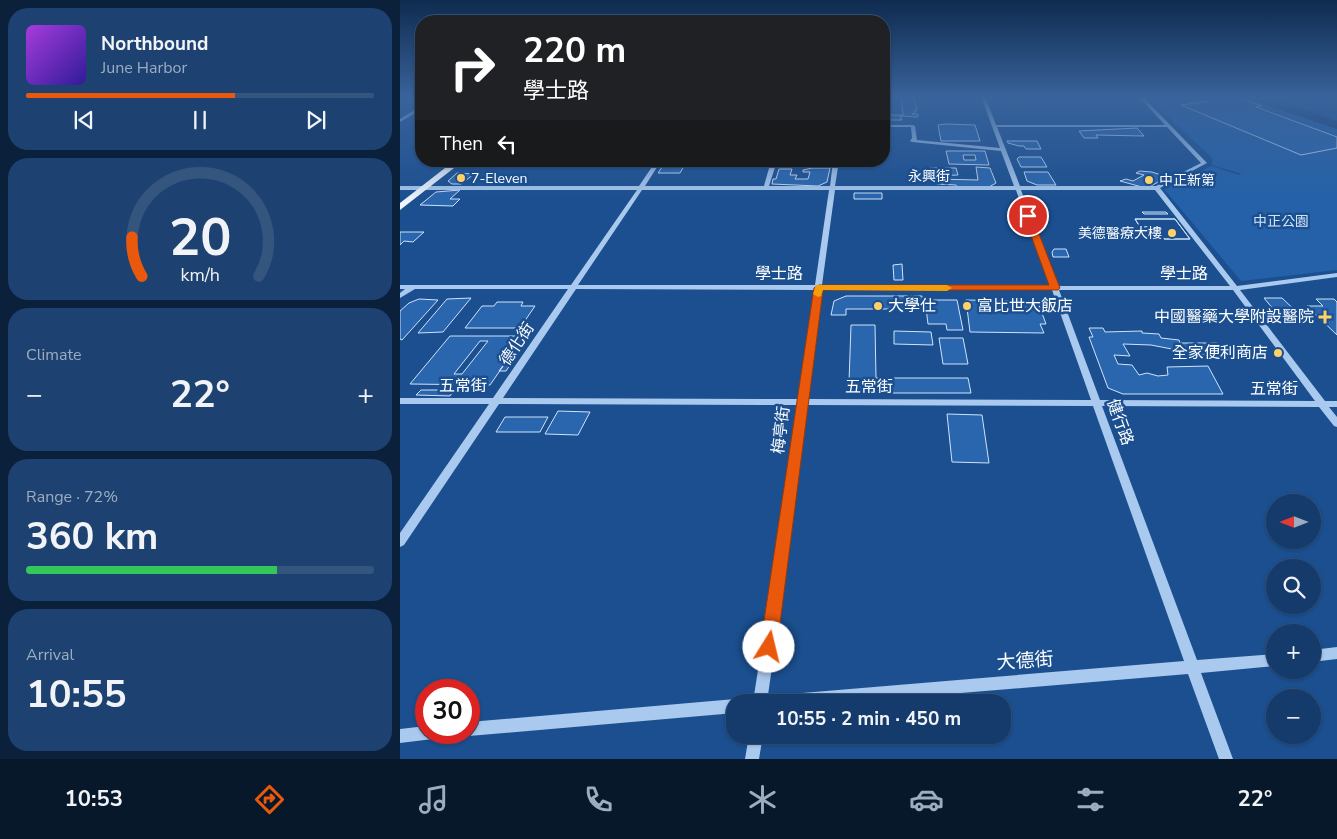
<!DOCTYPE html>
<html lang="en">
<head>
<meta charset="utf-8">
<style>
  body { margin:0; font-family:"Nunito Sans","Noto Sans TC",sans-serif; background:#1d4271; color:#f1f3f6; height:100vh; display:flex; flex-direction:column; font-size:19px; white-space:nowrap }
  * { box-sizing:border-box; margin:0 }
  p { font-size:16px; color:#9dadc1 }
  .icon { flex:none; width:28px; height:28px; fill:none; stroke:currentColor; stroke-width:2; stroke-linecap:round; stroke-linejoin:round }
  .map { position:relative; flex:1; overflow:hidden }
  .details { display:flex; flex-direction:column; gap:8px; padding:8px; background:#0b203b; width:400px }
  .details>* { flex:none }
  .banner { position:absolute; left:15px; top:15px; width:475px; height:152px; border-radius:20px; box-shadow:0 1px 4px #0004,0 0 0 1px #33557e; background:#202124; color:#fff; overflow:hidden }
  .needle { width:32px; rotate:270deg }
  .controls { position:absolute; left:866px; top:494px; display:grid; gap:10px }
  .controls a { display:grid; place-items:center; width:55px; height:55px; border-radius:50%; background:#143b6b; box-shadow:0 1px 4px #0004,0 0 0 1px #33557e; font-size:25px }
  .speed { position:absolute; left:15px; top:679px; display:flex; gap:10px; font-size:25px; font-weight:700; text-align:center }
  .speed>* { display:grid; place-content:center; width:65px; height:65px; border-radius:50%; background:#143b6b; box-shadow:0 1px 4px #0004,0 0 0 1px #33557e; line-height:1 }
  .speed .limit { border:8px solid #d22; background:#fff; color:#111 }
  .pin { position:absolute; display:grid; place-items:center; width:42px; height:42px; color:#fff; margin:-21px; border:2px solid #fff; border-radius:50%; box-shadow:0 1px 5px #0007 }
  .me { position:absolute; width:55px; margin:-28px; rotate:9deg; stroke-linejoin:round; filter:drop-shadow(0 0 4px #0008) }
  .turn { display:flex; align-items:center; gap:18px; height:105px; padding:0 25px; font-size:22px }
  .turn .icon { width:65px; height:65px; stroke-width:2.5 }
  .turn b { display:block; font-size:35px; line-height:42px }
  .then { display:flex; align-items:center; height:48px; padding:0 25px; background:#0003; gap:10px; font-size:19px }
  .big { font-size:38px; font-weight:700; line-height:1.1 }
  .details .tile { flex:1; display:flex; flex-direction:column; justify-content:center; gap:8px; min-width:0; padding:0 18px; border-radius:20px; background:#1d4271 }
  .details .dial { align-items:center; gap:0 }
  .dial svg { height:130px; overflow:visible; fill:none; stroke:#33557e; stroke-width:7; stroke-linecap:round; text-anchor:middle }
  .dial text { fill:#f1f3f6; stroke:none }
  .song { display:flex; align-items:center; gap:15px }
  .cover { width:60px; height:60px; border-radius:8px; background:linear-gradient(135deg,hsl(280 70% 55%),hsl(250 70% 35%)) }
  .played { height:5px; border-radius:2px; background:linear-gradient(90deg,#ea580c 60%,#33557e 60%) }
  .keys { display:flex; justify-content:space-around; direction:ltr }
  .heat { display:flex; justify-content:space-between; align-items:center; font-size:28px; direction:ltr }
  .charge { height:8px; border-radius:4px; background:linear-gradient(90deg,#34c759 72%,#33557e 0) }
  .trip { position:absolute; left:326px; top:694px; width:285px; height:50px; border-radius:20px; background:#143b6b; box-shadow:0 1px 4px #0004,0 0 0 1px #33557e; font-weight:700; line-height:50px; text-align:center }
  .tab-bar { display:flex; height:80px; justify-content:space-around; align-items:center; background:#08182b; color:#9dadc1 }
  .tab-bar .icon { width:35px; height:35px }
  .tab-bar .active { color:#ea580c }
  .tab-bar b { font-size:22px; color:#f1f3f6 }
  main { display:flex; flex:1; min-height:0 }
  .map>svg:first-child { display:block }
</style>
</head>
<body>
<main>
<section class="details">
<div class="tile">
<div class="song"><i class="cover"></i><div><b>Northbound</b><p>June Harbor</p></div></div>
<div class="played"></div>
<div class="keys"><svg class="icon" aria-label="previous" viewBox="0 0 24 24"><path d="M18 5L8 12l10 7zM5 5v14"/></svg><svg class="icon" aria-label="pause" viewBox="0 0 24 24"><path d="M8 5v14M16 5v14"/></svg><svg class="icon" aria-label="next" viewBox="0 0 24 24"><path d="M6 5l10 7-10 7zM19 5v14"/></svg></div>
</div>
<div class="tile dial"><svg viewBox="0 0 100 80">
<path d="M14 69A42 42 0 1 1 86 69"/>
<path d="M14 69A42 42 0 0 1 8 45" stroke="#ea580c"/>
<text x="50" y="56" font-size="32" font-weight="700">20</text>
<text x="50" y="72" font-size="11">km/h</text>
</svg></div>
<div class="tile"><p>Climate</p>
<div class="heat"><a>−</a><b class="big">22°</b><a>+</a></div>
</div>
<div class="tile"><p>Range · 72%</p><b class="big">360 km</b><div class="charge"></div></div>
<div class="tile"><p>Arrival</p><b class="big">10:55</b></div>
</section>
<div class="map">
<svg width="937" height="759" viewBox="0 0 937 759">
  <rect width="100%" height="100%" fill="#1b4f8f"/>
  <path fill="#2461a8" d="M747,96h99l91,33v141l-96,11 -77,-92 47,-23 28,9 3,-1 -30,-9 1,-6z"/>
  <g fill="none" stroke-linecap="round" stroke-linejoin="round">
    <path fill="#123a6d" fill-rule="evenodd" d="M846,96h17l74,25v8l-89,-30z"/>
  </g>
  <path fill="#2a66ad" stroke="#cfe3fa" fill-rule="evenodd" d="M498,96h18v2h-11h9l3,12h-2v3l-3,1h6v3l-18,-1 2,4h-18v-5h19l-2,-18z
    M796,96h39l27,10 -6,1 81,30v11l-36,7 -120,-50 28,-4 -5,-5z
    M546,124l29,1 5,16h-39l-3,-16z
    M737,128l7,8 -48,-1 2,3h-14l-5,-7z
    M607,141h30l4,8h-15l-2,-3h-5l-11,-3z
    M546,151h39l4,14 -40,-1z
    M563,155h12l1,5h-12z
    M619,157h22l6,10h-26l-4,-8z
    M266,161h21l-7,12h-22z
    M576,167l14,1 6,15 -7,4h-32l-1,-2 -19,-1 -1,-5 42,1z
    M412,168h18l-3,14 -9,4 -46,-2 1,-5h3l3,-10h13l-2,6h7l-2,4h13l2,-7h-7v-2z
    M530,168h26l2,7 -26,1z
    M740,171l12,1 15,5 -16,9 -9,1 -22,-6 6,-2 7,2 11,-6 -8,-2z
    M624,172h24l8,13h-19l-10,-4z
    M57,173l17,1 -13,10h-9l-4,-3z
    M60,190l-10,9h10l-7,7 -33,-1 16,-13z
    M454,193h28v6h-28z
    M742,212h24l2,2h-24z
    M735,219h40l15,20h-26l-9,-12h-15z
    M735,219h40l15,20h-26l-9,-12h-15z
    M0,232h24l-11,10 -9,-1 -4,4z
    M654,249h12l3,8h-16l-1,-5z
    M502,264l1,16h-9l-1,-15z
    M446,296h76l2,13h-78v6h-15l3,-14z
    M71,298l-28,34 -25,1 29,-34z
    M864,298h18l18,17 -21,1z
    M19,299l19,1 -36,40 -2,-1v-28l9,-8z
    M916,299h18l3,3v33l-30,-29h16z
    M525,300h32l6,30h-16l-1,-6h-18z
    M566,300l63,1 10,4 7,19h-6l4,9 -74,-1z
    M97,302h26l-2,4h14l-15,22h-55l17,-22h12z
    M451,325h24l1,53h92l3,15h-117v-11h-5z
    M689,328h14l2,4 37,-1v2l17,1 2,4 18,2 1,3h37l8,13 -22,-1 -52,-10 -28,-1 7,12 -16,-1 4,9 14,1 7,10 8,-2 11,3 10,-1 -1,-8 41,-1 15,28h-100l-15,-6 -19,-51h4z
    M494,331l37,1 2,13 -39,-1z
    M50,336h74l-34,49 -80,-1zM80,341h8l-26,33h-8z
    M539,338h24l5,26h-25z
    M113,352h6l-13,19h-7z
    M21,390h33l-4,6 -34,-1z
    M158,411l32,1 -12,23 -33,-1z
    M547,414l35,1 7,48 -37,-1z
    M105,417h43l-8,15h-44z"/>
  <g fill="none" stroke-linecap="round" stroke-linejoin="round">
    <path fill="#a9c9ee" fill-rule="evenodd" d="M581,96h4l11,29h169l-27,-29h4l65,67 -47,25 77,98 100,-13v4l-97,13 85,111h12v6h-8l8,10v10l-3,-1 -15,-19 -217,-1 95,254 78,-6v12l-74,7 32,86h-14l-31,-85 -335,28h-82l2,-5 5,-2 406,-34 -91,-255 -287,-1 -15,130 -24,167h-14l26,-167 18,-130 -298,-1 -95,141 -4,2v-14l89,-129h-89v-6h93l75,-109h-153l-15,9v-5l5,-4h-5v-4h171l66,-95h-237v-4h239l17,-25h5l-16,25h119l7,-25h6l-8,25h61l3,-25h6l-4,25h179l-13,-35 -89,-9 -2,-1 2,-3 -1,-11h-27v-2h29l2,1 2,14 83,8zM597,127h170l34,36 -45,23h-136zM242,190h187l-14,95h-237zM435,190h181l34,96 -228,-1zM621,190h134l75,96h-172zM176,289l238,1 -16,109 -295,-1zM422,290h230l39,110 -284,-1zM659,290h174l82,111 -215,-1z
      M19,107h2v3l-21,12v-3z
      M937,647v12l-25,3v-12z
      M335,699l6,3h-6v11l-266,23 -6,-4h6v-10z
      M26,726v6h14l-2,5 -5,2 -33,4v-14z
      M349,735h14l-4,24h-14z"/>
    <path fill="#f0f6ff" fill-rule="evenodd" d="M54,161h9l-63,49v-7z"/>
  </g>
  <linearGradient id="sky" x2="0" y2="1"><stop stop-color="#0f2b4f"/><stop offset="0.48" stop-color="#39639b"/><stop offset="1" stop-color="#39639b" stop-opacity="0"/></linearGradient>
  <rect width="937" height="202" fill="url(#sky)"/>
  <path fill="#ea580c" stroke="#983908" d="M628,214l4,2 28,72 -2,2h-235l-46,357 -2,5 -6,3 -6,-3 -3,-5 54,-359 5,-3h230l-25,-69z"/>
  <path fill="#f59e0b" d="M416,285h131l5,3 -5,3 -124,-1 -2,6 -3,1 -5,-3z"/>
  <g fill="#ffd166" stroke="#1b4f8f" stroke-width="2">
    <circle cx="61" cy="178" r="5"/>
    <circle cx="749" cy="180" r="5"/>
    <circle cx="772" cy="233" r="5"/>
    <circle cx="478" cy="306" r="5"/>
    <circle cx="567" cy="306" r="5"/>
    <path d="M922.5 309.5h5v5h5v5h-5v5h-5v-5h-5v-5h5z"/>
    <circle cx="878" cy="353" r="5"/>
  </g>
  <g text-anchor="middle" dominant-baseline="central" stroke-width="5" stroke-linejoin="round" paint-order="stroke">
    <g font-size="14" fill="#fff" stroke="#1b4f8f">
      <text x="529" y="176">永興街</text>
    </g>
    <g font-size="14" fill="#fff" stroke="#1b4f8f" text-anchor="start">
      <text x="71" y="178">7-Eleven</text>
      <text x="759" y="180">中正新第</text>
      <text x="762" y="233" text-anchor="end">美德醫療大樓</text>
    </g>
    <g font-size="14" fill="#cfe3fa" stroke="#1b4f8f">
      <text x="881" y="221">中正公園</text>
    </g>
    <g font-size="16" fill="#fff" stroke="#1b4f8f">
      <text x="379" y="274">學士路</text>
      <text x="784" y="274">學士路</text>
      <text transform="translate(117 344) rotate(-56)">德化街</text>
      <text x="63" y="386">五常街</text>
      <text x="469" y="387">五常街</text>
      <text x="874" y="389">五常街</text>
      <text transform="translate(720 422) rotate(70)">健行路</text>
      <text transform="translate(381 430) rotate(-83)">梅亭街</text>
    </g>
    <g font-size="16" fill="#fff" stroke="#1b4f8f" text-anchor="start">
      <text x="488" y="306">大學仕</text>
      <text x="577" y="306">富比世大飯店</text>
      <text x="914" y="317" text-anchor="end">中國醫藥大學附設醫院</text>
      <text x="868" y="353" text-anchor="end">全家便利商店</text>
    </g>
    <g font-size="19" fill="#fff" stroke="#1b4f8f">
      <text transform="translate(625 661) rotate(-4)">大德街</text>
    </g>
  </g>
</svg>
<div class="controls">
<a><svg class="needle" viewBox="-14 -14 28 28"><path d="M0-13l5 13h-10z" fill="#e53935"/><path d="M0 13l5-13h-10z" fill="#9dadc1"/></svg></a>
<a><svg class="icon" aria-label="search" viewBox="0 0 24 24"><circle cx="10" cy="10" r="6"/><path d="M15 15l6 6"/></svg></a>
<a>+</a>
<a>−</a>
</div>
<div class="speed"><div class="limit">30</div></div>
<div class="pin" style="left:628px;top:216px;background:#d93025"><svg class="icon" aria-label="arrive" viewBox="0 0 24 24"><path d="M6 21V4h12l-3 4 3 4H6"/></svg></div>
<svg class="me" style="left:369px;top:647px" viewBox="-20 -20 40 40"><circle r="19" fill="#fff"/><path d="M0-13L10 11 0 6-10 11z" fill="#ea580c"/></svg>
<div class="trip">10:55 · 2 min · 450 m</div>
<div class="banner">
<div class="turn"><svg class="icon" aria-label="right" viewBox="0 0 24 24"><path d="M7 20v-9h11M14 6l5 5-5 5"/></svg><div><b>220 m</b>學士路</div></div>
<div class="then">Then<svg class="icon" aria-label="left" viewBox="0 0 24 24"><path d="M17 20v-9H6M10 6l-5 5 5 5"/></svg></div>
</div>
</div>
</main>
<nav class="tab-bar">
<b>10:53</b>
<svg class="icon active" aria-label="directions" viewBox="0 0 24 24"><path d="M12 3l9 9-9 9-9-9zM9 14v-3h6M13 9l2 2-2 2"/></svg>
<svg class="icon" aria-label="music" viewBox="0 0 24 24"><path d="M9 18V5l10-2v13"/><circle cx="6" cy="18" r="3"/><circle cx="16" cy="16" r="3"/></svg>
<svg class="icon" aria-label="phone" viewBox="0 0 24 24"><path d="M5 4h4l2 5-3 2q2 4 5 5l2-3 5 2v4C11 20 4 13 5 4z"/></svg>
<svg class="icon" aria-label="climate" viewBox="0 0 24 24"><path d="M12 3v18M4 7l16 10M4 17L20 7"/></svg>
<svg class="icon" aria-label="car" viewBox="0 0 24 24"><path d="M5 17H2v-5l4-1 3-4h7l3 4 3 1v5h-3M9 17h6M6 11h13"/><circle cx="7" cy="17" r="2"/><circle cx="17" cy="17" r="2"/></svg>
<svg class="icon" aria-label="filters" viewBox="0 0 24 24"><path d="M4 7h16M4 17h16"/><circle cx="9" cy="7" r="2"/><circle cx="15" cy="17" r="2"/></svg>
<b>22°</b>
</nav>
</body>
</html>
